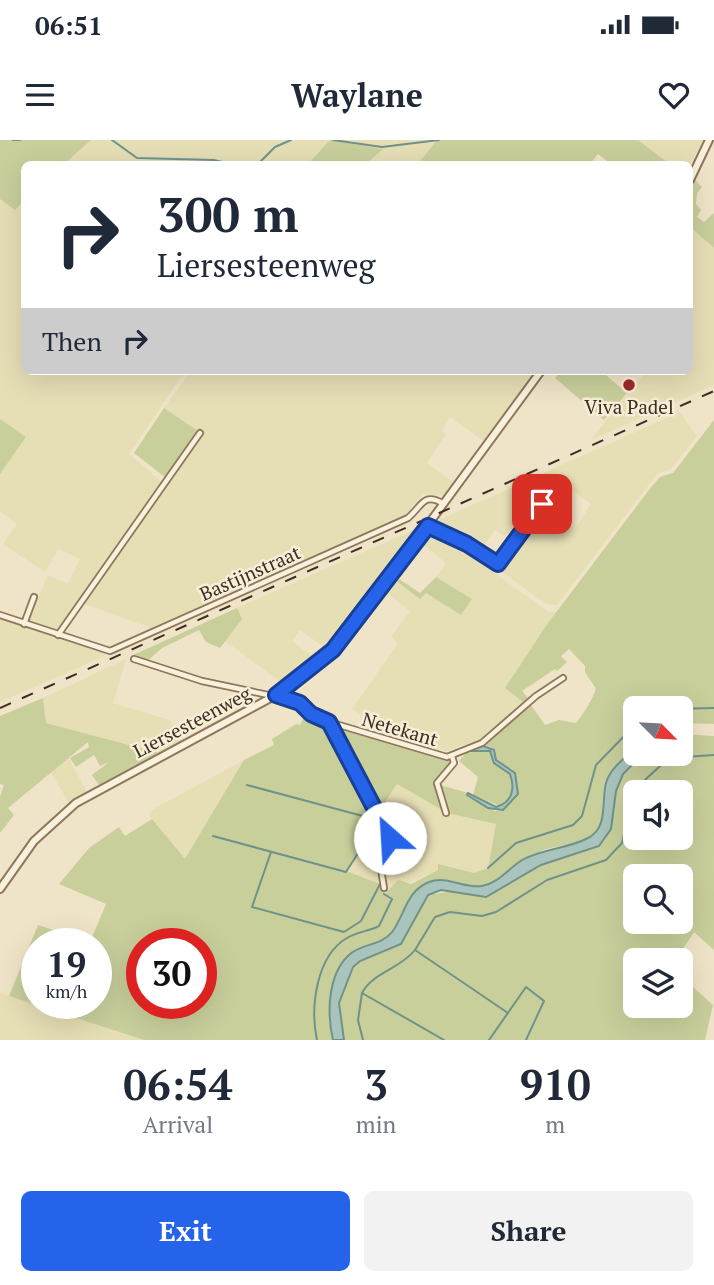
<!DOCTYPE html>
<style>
:root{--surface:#fff;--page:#f2f2f3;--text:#1f2937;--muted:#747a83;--accent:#2563eb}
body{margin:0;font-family:"PT Serif",serif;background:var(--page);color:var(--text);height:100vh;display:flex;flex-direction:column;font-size:26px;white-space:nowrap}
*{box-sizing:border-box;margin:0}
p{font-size:23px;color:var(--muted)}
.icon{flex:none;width:38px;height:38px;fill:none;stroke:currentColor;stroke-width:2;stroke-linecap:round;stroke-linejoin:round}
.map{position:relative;height:900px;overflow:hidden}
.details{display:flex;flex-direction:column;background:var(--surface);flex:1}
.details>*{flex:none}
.hud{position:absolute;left:21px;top:21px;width:672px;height:214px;border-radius:10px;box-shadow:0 7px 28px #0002;background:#fff;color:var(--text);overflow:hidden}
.needle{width:46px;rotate:114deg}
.buttons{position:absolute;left:623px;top:556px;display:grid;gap:14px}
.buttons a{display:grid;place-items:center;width:70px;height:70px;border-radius:10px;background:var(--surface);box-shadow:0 7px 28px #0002;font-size:35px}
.speed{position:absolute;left:21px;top:788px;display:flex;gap:14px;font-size:35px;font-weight:700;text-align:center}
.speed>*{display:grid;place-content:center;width:91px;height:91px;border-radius:50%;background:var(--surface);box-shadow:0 7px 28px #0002;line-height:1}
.speed small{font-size:18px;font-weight:400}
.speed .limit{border:10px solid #d22;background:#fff;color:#111}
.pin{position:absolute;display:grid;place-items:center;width:60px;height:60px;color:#fff;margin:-30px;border-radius:14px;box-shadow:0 4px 10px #0006}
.me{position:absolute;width:77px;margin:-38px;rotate:334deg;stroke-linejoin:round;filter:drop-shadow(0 0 5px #0008)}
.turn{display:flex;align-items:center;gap:24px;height:147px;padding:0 21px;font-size:32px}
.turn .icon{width:91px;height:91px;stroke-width:2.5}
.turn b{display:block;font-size:49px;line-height:60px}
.then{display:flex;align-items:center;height:66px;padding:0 21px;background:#0003;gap:14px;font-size:26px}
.eta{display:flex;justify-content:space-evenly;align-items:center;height:119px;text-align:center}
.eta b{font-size:42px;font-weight:700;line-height:49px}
.action{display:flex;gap:14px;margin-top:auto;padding:14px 21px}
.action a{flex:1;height:80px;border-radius:10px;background:var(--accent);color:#fff;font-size:28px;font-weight:700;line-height:80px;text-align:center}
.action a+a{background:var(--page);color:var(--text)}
.status{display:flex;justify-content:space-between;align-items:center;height:49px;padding:0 35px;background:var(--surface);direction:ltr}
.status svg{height:19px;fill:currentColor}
header{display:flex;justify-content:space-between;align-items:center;height:91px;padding:0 21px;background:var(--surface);font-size:32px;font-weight:700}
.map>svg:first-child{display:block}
.farmland{fill:#e6deb5}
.green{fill:#c9cf9b;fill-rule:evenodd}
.water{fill:#a9c4bc;stroke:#6f938a;stroke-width:2}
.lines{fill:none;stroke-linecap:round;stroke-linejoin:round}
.stream{stroke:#6f938a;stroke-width:2}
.minor-casing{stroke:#8d765c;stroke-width:8}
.tertiary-casing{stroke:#8d765c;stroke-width:10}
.minor{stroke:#faf1dc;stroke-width:4.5}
.tertiary{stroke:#faf1dc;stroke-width:6}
.rail{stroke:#3d2e20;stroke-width:2;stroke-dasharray:12 12;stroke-linecap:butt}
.route-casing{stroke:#184099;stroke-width:18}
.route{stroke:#2563eb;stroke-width:12}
.poi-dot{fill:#9e2a2b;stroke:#f7eed8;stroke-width:2.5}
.labels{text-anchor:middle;stroke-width:5;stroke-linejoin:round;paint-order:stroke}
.poi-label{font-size:19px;fill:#3d2e20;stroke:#f7eed8}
.street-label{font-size:19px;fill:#3d2e20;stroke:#f7eed8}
</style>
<div class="status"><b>06:51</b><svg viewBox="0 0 49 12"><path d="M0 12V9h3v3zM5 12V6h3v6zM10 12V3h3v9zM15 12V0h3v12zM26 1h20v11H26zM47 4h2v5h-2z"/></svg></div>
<header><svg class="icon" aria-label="menu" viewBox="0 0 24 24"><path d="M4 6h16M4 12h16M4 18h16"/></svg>Waylane<svg class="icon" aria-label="heart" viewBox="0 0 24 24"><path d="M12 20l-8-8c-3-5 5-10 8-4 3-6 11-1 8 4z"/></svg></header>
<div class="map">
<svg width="714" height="900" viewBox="0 0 714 900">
<rect width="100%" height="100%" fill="#f0e4c8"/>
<g class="farmland">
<polygon points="91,0 330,0 308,24 64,24"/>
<polygon points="334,0 437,0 420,21 423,24 366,24 382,9"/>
<polygon points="638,0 703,0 690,25 670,24"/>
<polygon points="0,59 15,70 24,61 24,231 185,231 129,314 162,342 59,492 27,482 48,435 68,444 80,419 58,409 45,432 3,404 17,384 0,371 0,334 26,297 0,279"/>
<polygon points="690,87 714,108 714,245 591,300 646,231 690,231"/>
<polygon points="191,231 539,231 484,301 450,277 442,291 446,294 427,323 453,342 442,356 423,354 404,376 151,488 82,463 201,293 164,268"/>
<polygon points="680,272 697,296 671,329 657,334 557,465 546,464 502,432 500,426 545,365 575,389 591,364 560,341 528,380 521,376 505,397 495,390 485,404 459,389 455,395 435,386 439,380"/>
<polygon points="420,387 327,509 300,490 292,501 317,520 285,545 225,501 241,479 237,468"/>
<polygon points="430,390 461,402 493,425 500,437 549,472 556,472 505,548 523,562 482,599 446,611 380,592 382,587 352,569 398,503 391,497 410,471 385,452 394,439 420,458 425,452 461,475 472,459 436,437 446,423 421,403"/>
<polygon points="0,478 100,512 107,515 0,562"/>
<polygon points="126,519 113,563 170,580 184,601 159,613 46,583 43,558"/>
<polygon points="68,617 87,652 69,663 50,631"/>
<polygon points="244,620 185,720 152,679 149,675 152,670"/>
<polygon points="397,644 447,673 496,684 488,728 474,733 438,725 438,730 384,754 346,732 376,685 374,679"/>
<polygon points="0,853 144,899 144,900 0,900"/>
</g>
<g class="green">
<polygon points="0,0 91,0 64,24 24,24 24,61 15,70 0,59"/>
<polygon points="330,0 331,0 383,9 366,24 308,24"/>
<polygon points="437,0 638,0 670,24 611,24 598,14 590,24 423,24 420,21"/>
<polygon points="695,40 702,47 697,53 696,64 701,70 697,77 704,82 714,73 714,108 690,87 690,49"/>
<polygon points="561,231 601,231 627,253 604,280 555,238"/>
<polygon points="164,268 198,291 166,338 134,313"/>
<polygon points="0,279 26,297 0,334"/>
<path d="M714 280V584L681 583V569H635V608C620 622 607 634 603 656 602 667 605 677 599 687 589 706 558 704 541 711 521 720 502 743 481 746 469 748 455 742 444 739L399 780 387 797 360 809 329 881 333 900H144L9 856 38 785 90 802 106 764 59 744 89 708 119 687 125 696 152 679 185 719 244 620 274 605 272 599 296 584 300 585 305 575 328 587H338L452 621 440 645 468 653 467 656 495 671 503 670 516 658 513 630 495 619 491 607 483 606 531 565 545 585 559 580 576 583C584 573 591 562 596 549L585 532V526L569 509 561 516 567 522 557 531 555 529 522 551 528 558 523 562 505 548 548 483 652 346 660 337 673 333ZM397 644 447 673 496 684 488 728 474 733 438 724V730L411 744 398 740 385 754 380 744 346 731 376 685 374 679ZM37 803H96V863H37ZM142 803H201V863H142Z"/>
<polygon points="396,437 420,453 436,437 472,459 461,475 426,453 420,459 394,439"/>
<polygon points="237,468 242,479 220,508 206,502 199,490 162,508 146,522 131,516"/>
<polygon points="43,558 46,583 159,613 99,645 92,635 109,622 100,626 94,615 76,627 70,618 89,607 88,602 8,668 14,675 0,693 0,657 4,645 0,644 0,576"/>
<path d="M681 594 714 596V810L694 792 675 821H635V866H681V836L713 865 705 900H344L339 863 353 827 360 821 401 804 428 755 517 740 541 725 599 706 611 689 616 651 623 634 643 614H681ZM635 653H681V698H635ZM635 737H681V782H635Z"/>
<path d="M486 610 491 613 494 623C509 630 516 639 511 656L500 666 473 655 478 637 459 621 466 613Z"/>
</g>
<g class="water">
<path d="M483 606 494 610 496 620 515 633 518 654 503 670 488 668 467 655 468 653 496 667C513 662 515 648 510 634L494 623 490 611H465Z"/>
<path d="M635 608V614H643L623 634 616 651 611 689 599 706 541 725 486 757 441 750 428 755 401 804 360 821 353 827 339 863 344 900H333C327 874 327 834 350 814 363 803 381 806 392 792 405 775 406 751 429 742 447 735 464 749 482 746 499 743 509 728 522 720 543 708 568 709 588 698 610 687 600 658 607 640 612 627 626 617 635 608Z"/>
</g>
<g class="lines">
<g class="stream">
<polyline points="13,0 20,0"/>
<polyline points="112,0 137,18 214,20 231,24"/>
<polyline points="333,0 382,7 439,0"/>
<polyline points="258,24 275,7 291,0"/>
<polyline points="670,569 714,568"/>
<polyline points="213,696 346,732 376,685 374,679 247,645"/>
<polyline points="271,712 252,767 344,792 361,781 380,744"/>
<polyline points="488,728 516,703 573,685 582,676 596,625 635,585"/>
<polyline points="415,810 435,777 450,772 482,776 496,772 547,740 606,720 622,703 632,656 647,638 669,618 714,615"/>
<path d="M362 853C372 833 400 829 415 810L508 873"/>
<path d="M317 900C310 868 316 816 347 798 357 792 369 791 379 786L392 759 384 754"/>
<polyline points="363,900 358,880 362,853 444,900"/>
<polyline points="489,900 526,847 544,861 526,900"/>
</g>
<defs>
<g id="minor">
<polyline points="428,386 467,403 498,424 543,364"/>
<path d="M0 475 110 511 408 378C423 365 423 352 444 364"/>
<polyline points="24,484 34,457"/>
<polyline points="58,495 200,293"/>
<polyline points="134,519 202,541 273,556"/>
<polyline points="276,555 300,563 311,574 329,582 447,617 482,603 536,556 563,538"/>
<polyline points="330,583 389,694 381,729 384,748"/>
<polyline points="446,673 437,643 454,623 452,616"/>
</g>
<g id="tertiary">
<polyline points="690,40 709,0"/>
<polyline points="0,749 34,701 76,663 276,555 324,519 358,480 541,231"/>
</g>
</defs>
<use href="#minor" class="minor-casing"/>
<use href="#tertiary" class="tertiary-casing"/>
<use href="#minor" class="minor"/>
<use href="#tertiary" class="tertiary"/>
<polyline class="rail" points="0,568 714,251"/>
</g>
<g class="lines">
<defs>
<polyline id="route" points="390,698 329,582 311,574 300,563 276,555 333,510 428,386 467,404 498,424 542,364"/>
</defs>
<use href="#route" class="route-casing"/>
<use href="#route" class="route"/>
</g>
<circle class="poi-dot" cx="629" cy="245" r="7"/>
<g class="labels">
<g class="poi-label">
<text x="629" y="274">Viva Padel</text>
</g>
<g class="street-label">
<text transform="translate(250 433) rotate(-24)" y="7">Bastijnstraat</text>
<text transform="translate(192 582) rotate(-28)" y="7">Liersesteenweg</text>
<text transform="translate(400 589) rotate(16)" y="7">Netekant</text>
</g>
</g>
</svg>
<div class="buttons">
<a><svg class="needle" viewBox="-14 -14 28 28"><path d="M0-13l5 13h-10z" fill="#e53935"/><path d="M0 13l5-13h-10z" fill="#747a83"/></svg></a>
<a><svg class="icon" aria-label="sound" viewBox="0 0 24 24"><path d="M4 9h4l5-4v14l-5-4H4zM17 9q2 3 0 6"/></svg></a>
<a><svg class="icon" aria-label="search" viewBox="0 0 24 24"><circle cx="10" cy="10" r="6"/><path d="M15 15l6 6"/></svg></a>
<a><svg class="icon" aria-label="layers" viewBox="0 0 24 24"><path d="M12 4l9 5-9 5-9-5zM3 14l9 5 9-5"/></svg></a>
</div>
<div class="speed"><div>19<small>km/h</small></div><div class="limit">30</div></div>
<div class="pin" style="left:542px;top:364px;background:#d93025"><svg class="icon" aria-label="arrive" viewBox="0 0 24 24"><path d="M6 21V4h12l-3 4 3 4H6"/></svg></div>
<svg class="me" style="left:390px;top:698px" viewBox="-20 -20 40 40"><circle r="19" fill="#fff"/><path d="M0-13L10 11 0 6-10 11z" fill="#2563eb"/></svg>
<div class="hud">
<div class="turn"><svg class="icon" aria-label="right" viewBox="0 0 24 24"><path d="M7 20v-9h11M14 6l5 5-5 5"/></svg><div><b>300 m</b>Liersesteenweg</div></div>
<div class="then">Then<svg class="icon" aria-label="right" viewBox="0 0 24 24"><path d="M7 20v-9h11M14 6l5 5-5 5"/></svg></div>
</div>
</div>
<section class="details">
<div class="eta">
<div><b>06:54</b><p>Arrival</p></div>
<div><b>3</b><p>min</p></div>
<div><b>910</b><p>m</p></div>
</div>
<div class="action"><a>Exit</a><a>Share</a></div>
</section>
